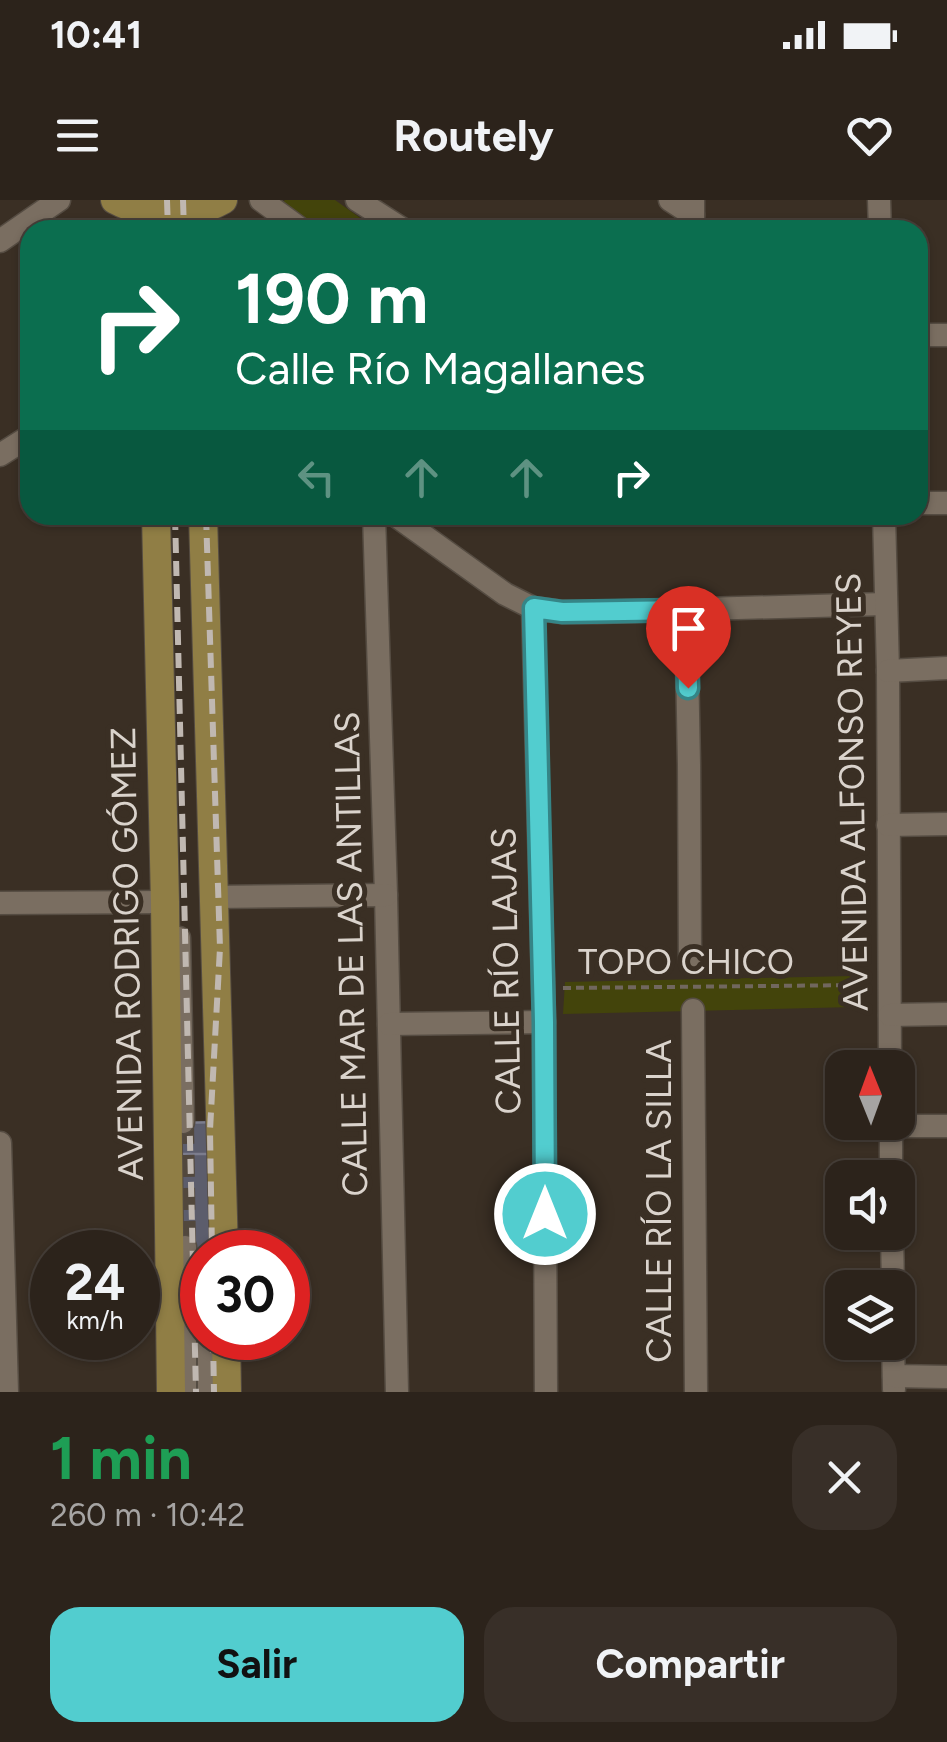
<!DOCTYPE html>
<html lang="es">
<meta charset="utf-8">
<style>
:root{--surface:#2c231b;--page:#382f28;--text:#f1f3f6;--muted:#a6a4a3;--line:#48403a;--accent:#52cdcf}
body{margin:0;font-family:Figtree,sans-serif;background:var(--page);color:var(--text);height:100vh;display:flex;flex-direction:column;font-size:38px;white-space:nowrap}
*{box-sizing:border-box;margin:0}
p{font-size:32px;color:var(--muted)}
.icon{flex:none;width:55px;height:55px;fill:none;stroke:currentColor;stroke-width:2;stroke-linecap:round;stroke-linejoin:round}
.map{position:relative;height:1192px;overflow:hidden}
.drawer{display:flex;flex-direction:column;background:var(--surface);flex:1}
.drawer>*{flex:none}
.guide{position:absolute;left:20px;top:20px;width:908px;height:305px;border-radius:30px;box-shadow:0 2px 8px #0004,0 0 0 2px var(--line);background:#0b6e4f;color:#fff;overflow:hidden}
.needle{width:65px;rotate:359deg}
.tools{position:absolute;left:825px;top:850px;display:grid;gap:20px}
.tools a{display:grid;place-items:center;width:90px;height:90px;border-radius:20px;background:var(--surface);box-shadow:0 2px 8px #0004,0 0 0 2px var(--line);font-size:50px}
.speed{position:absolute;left:30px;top:1030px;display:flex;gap:20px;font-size:50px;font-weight:700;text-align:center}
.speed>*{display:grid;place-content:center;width:130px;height:130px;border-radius:50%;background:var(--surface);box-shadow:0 2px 8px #0004,0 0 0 2px var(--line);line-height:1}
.speed small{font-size:25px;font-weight:400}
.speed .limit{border:15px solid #d22;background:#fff;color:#111}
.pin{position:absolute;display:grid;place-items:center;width:85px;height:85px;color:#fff;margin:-102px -42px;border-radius:50% 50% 50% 0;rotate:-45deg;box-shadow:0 0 10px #0007}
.pin .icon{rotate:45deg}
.me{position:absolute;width:110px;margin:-55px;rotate:0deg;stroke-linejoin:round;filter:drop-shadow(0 0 8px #0008)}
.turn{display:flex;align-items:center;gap:35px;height:210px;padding:0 50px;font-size:45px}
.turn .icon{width:130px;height:130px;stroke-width:2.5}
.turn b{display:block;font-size:70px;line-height:85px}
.lanes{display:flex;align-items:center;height:95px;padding:0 50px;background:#0003;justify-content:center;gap:50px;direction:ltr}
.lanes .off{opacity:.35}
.round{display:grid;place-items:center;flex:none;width:105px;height:105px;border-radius:30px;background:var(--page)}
.overview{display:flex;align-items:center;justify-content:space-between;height:170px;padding:0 50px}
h1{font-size:60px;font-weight:700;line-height:75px;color:#1e9e55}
.button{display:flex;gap:20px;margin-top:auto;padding:20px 50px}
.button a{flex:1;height:115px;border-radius:30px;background:var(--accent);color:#111;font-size:40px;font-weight:700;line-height:115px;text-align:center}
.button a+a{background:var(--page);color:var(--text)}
.status{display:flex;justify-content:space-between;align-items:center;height:70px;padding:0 50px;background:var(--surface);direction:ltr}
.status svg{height:28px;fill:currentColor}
header{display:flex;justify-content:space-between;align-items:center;height:130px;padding:0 50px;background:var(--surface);font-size:45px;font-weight:700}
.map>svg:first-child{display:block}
.green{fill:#43440b}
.building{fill:#5c5d6c;stroke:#7c7d8d;stroke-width:2.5}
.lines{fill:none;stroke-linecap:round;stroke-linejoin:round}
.minor-tunnel{stroke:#52483d;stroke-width:22;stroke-dasharray:22 11;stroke-linecap:butt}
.minor-casing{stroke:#554c42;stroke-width:25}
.major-casing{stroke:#554c42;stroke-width:30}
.path{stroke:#71675e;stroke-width:4;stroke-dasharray:8 5;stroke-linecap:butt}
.minor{stroke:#7a6e61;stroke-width:22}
.major{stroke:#907e45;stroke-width:28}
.rail{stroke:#c0b8b1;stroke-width:6;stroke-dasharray:15 8;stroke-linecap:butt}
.route-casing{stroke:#358587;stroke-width:25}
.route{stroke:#52cdcf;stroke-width:18}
.labels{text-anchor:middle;stroke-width:10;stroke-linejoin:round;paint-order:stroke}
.street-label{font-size:35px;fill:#dad3cc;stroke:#3a2f24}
</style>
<div class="status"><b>10:41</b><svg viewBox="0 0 49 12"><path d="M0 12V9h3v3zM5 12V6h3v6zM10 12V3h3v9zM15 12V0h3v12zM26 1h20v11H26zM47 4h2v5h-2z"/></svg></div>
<header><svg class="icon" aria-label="menu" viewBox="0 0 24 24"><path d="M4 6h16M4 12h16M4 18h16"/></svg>Routely<svg class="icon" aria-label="heart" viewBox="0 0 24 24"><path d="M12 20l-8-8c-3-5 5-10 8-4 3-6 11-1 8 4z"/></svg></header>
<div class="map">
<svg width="947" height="1192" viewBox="0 0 947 1192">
<rect width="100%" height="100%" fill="#3a2f24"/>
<g class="green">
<polygon points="285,0 335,0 377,30 310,30 278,7"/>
<polygon points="852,776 854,807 563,814 565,782"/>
</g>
<g class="building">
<polygon points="220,922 223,1046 178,1047 176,923"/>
<polygon points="174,954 228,954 230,1052 202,1052 202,1138 233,1192 179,1192"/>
</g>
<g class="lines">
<polyline class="minor-tunnel" points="183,922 185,1047"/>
<defs>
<g id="minor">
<polyline points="261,0 302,30"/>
<polyline points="357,0 404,30"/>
<polyline points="670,0 693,15"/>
<polyline points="693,0 693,30"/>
<polyline points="879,0 880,30"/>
<polyline points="0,41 59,0"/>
<polyline points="918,135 947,135"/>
<polyline points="0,255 30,236"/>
<polyline points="918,303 947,303"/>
<polyline points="374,315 386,695 397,1192"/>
<polyline points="395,315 505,394 533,408 562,412 597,412 885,404"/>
<polyline points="884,315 888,471 890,868"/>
<polyline points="533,408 544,822 546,1192"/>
<polyline points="686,410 689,565 690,761"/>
<polyline points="888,471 947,468"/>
<polyline points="888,625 947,624"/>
<polyline points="214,697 386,695"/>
<polyline points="0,703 165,702"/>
<polyline points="179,738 183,922"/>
<polyline points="693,810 696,1192"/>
<polyline points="890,815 947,814"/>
<polyline points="389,824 544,822"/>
<polyline points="891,922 891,978"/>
<polyline points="891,926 947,926"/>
<polyline points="0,943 7,1192"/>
<polyline points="892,1032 893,1088"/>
<polyline points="185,1047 185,1192"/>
<polyline points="893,1142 894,1189"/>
<polyline points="894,1176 947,1177"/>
<polyline points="209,1192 209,1138"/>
</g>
<g id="major">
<path d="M115 0C149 18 189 19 223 0"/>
<polyline points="156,315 165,702 171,1192"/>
<polyline points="203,315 224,1052"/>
<polyline points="226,1138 227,1192"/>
</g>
</defs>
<use href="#minor" class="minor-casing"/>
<use href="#major" class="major-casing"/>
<polyline class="path" points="563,788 868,785"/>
<use href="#minor" class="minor"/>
<use href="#major" class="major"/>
<g class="rail">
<polyline points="167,0 168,30"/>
<polyline points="183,0 184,30"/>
<polyline points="175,315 196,1192"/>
<polyline points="206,315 220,748 210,930 212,1052"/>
<polyline points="213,1138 214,1192"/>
</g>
</g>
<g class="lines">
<defs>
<polyline id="route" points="545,1014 544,822 534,408 562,412 686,410 688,488"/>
</defs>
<use href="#route" class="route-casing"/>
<use href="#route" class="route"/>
</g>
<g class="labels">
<g class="street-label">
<text transform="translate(852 592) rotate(-91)" y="12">AVENIDA ALFONSO REYES</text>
<text transform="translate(127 754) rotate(-91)" y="12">AVENIDA RODRIGO GÓMEZ</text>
<text transform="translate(351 754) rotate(-91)" y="12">CALLE MAR DE LAS ANTILLAS</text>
<text x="686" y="774">TOPO CHICO</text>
<text transform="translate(506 771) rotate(-91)" y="12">CALLE RÍO LAJAS</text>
<text transform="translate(659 1001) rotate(-90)" y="12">CALLE RÍO LA SILLA</text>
</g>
</g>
</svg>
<div class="tools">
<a><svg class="needle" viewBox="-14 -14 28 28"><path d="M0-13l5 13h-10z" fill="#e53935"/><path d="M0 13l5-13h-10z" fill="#a6a4a3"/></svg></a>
<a><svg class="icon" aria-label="sound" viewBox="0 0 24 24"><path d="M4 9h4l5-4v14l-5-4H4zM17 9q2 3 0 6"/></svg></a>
<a><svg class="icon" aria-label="layers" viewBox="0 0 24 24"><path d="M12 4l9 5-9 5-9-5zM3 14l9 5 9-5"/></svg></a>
</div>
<div class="speed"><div>24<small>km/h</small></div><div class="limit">30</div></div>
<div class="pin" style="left:688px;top:488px;background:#d93025"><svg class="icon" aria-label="arrive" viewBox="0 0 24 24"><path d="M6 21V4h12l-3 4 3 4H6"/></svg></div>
<svg class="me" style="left:545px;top:1014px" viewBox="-20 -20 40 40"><circle r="17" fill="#52cdcf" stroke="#fff" stroke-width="3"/><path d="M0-11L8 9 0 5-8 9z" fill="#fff"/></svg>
<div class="guide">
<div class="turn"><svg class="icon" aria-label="right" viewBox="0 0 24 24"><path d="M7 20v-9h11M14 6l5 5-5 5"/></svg><div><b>190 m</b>Calle Río Magallanes</div></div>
<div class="lanes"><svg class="icon off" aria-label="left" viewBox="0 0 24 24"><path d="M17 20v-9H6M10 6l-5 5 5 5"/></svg><svg class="icon off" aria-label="ahead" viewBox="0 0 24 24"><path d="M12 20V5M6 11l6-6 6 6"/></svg><svg class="icon off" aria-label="ahead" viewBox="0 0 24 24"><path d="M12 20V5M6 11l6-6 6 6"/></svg><svg class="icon" aria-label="right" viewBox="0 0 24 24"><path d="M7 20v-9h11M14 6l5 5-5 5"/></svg></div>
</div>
</div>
<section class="drawer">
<div class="overview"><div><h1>1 min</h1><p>260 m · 10:42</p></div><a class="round"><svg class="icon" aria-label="close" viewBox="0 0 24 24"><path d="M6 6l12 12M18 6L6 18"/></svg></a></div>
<div class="button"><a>Salir</a><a>Compartir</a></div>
</section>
